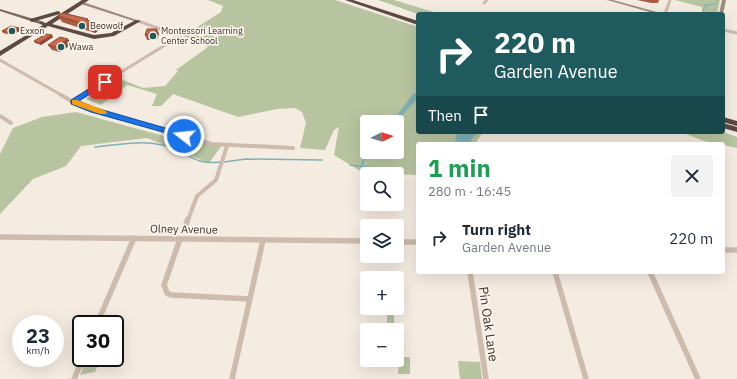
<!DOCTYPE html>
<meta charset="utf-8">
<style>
:root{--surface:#fff;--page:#f2f2f3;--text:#1f2937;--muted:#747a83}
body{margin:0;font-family:"IBM Plex Sans",sans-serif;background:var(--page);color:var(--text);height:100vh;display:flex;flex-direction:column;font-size:15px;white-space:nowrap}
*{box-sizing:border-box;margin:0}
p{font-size:13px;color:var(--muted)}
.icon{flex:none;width:22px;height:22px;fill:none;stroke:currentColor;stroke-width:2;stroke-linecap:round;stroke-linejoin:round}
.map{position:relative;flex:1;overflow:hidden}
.drawer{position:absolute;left:416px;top:142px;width:309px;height:132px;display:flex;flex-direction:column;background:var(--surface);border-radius:4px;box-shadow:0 4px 16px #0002}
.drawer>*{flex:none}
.hud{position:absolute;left:416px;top:12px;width:309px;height:122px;border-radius:4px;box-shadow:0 4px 16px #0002;background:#1f5a5e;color:#fff;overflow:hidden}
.needle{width:26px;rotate:85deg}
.controls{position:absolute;left:360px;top:115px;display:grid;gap:8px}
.controls a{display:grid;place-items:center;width:44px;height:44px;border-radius:4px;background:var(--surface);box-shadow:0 4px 16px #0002;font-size:20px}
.speed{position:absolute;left:12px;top:315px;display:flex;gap:8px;font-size:20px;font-weight:700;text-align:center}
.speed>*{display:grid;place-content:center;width:52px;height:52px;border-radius:50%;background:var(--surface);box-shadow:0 4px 16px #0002;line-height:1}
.speed small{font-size:10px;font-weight:400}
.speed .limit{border:2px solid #111;border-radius:6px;background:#fff;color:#111}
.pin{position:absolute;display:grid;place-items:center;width:34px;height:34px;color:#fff;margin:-17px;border-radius:8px;box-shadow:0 2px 6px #0006}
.me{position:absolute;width:44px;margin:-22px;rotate:286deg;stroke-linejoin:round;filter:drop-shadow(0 0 3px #0008)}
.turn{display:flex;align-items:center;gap:14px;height:84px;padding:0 12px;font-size:18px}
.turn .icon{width:52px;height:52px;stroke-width:2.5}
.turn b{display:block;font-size:28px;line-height:34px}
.then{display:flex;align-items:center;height:38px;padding:0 12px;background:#0003;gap:8px;font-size:15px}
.round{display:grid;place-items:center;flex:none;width:42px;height:42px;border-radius:4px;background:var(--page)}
.headline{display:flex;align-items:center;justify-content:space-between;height:68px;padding:0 12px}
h1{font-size:24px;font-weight:800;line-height:30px;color:#1e9e55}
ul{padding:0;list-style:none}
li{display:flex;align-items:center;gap:12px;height:56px;padding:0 12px}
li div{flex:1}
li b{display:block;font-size:15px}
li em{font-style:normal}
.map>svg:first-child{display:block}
.green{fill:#b8c4a0;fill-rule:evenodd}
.water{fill:#7fb0b2}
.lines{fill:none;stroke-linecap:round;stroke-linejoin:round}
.stream-far1{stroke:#7fb0b2;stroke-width:1}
.stream{stroke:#7fb0b2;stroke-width:1.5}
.street-far2{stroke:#cdbbac;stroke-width:3}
.street-far1{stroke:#cdbbac;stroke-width:4}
.street{stroke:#cdbbac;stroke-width:5.5}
.secondary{fill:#a18a7d;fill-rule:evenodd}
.primary{fill:#7d675c;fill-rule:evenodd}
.highway{fill:#5c4a42;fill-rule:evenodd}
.wall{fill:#ac5a40}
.shaded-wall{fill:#8c4a34}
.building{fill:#c8694b;stroke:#8c4a34}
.route{fill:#1a73e8;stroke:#114b97}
.slow{fill:#f59e0b}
.poi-dot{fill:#1f5a5e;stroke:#fbf5ee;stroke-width:1.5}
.labels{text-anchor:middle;stroke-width:3.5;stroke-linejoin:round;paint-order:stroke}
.far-poi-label{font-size:9px;fill:#3b302b;stroke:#fbf5ee;text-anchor:start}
.street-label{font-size:11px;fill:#3b302b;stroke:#fbf5ee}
.near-street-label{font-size:13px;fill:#3b302b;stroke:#fbf5ee}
</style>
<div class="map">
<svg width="737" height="379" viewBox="0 0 737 379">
<rect width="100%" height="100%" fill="#f4ebe1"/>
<g class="green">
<path d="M208 0H335L418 27V132H483L475 144H418V175L382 174 360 171 334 155 339 127 334 130 325 150 300 148 306 123 302 112 295 108 277 109 238 117 173 94 161 106H152L157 94 127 85 101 105 86 99 118 78 143 88 165 86 178 71 176 70 208 47 183 36 221 12 223 6ZM367 122H397V152H367Z"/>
<polygon points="378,0 394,0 440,14 418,14"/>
<polygon points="675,0 720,0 717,14 702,14 702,7"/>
<polygon points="76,112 171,138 222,145 209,163 147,138 81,146 66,166 33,179 0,214 0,154 13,128 42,117"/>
<polygon points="681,132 723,132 737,137 737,148 704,141"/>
<rect x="387" y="308" width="7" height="22"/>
<polygon points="399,357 410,357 410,374 398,374"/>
<polygon points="101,359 95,372 80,375 86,360"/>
<polygon points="458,361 480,362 482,379 460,379"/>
</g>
<g class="water">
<polygon points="414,93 418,94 418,98 399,119 397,119 396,116"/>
<polygon points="458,132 477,132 470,142 471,144 460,144 455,139"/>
</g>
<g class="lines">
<polyline class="stream-far1" points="703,14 705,5 715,4 718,0"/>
<g class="stream">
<polyline points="394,122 398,118"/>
<path d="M95 147C117 145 140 140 162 145 186 150 193 166 220 162"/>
<polyline points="224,162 246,159 322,160"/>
<polyline points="350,165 375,168 385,172"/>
<polyline points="362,166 363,161 369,152"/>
</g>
<g class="street-far2">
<polyline points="484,3 487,0"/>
<polyline points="665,14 670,0"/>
<polyline points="138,21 180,36"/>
<polyline points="723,30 737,33"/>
<polyline points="0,60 63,96"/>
<polyline points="82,96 180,36"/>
</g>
<g class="street-far1">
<polyline points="61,95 73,102 94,110 212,144 293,148"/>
<polyline points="73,102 84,95"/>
<polyline points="0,116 11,123"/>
<polyline points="188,220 197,196 216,180 227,146"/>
</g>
<g class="street">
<polyline points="185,227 188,219"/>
<polyline points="0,237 367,241"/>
<polyline points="180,239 164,285 167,293 171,295 250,299"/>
<polyline points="397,242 418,242"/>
<polyline points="723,250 737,250"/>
<polyline points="470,272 486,379"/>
<polyline points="555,272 586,379"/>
<polyline points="650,272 698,379"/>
<polyline points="97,324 134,238"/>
<polyline points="74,379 83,358"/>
<polyline points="232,379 263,240"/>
</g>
<g class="secondary">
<polygon points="607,0 613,0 664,14 657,14"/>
<polygon points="722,0 726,0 723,14 719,14"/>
<polygon points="81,2 83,2 140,21 137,22 81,4"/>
</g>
<polygon class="primary" points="0,9 44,22 44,23 40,24 0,11"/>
<g class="highway">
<polygon points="82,0 89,0 52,24 94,35 111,33 136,20 141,21 114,36 94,39 48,26 0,56 0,51 43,25 40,24 40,22 46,23 60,14 32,22 30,21 30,19 58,11 60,12 60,14"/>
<polygon points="345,0 353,0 418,21 418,25"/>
<polygon points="723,117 737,121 737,126 723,122"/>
<polygon points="723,123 737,127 737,132 723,128"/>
</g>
</g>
<g class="wall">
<polygon points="637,0 659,0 658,3 651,3"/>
<polygon points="58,16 89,21 100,29 95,33 62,22"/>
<polygon points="19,28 21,30 12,35 3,33 2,31"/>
<polygon points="159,34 157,39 147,40 145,35"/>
<polygon points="52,35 53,37 41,45 35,43 34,41"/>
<polygon points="72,44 60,52 52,50 48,45"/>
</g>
<g class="shaded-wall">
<polygon points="96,23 100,29 95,33 91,26"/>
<polygon points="19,28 21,30 12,35 10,33"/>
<polygon points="157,29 159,34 157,39 155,34"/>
<polygon points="52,35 53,37 41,45 39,43"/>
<polygon points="68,39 72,44 60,52 56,47"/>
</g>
<g class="building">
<polygon points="63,13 88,19 86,20 96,23 91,26 58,16"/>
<polygon points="11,26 19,28 10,33 2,31"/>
<polygon points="147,29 157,29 155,34 145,35"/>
<polygon points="46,34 52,35 39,43 34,41"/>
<polygon points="60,37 68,39 56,47 48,45"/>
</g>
<polygon class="route" points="103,80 108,80 109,82 79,101 96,108 186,134 186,138 184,138 91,112 71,104 71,100"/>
<polygon class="slow" points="72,100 77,100 106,111 107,113 106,114 100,114 72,104"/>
<g class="poi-dot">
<circle cx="82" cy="26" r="4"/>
<circle cx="12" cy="31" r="4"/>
<circle cx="153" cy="36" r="4"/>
<circle cx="61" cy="47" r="4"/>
</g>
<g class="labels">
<g class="far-poi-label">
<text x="90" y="29">Beowolf</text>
<text x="20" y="34">Exxon</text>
<text x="161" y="34">Montessori Learning<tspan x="161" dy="10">Center School</tspan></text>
<text x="69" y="50">Wawa</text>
</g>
<g class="street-label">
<text transform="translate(184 229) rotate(1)" y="4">Olney Avenue</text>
</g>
<g class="near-street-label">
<text transform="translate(489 324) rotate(82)" y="5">Pin Oak Lane</text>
</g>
</g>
</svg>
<div class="controls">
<a><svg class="needle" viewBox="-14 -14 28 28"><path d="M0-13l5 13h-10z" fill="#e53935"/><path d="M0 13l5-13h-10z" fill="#747a83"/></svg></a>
<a><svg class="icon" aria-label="search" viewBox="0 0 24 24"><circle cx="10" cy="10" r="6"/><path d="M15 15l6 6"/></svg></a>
<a><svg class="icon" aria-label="layers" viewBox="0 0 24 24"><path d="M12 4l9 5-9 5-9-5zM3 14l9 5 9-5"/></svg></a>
<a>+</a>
<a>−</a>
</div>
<div class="speed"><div>23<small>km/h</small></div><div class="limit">30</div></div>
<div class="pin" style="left:105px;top:82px;background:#d93025"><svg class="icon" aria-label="arrive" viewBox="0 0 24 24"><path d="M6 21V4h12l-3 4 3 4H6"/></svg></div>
<svg class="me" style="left:184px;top:136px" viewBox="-20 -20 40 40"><circle r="17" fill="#1a73e8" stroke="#fff" stroke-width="3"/><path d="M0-11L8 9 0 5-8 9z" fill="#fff"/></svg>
<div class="hud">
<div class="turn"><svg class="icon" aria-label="right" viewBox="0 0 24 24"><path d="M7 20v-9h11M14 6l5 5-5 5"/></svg><div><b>220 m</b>Garden Avenue</div></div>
<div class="then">Then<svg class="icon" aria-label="arrive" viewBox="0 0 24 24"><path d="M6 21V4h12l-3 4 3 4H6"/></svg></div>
</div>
<section class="drawer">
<div class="headline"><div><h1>1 min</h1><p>280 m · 16:45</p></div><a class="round"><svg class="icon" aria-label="close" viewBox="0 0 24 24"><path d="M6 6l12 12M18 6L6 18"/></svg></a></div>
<ul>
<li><svg class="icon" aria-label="right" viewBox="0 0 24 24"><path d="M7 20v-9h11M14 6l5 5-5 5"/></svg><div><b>Turn right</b><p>Garden Avenue</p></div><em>220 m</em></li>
</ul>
</section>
</div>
